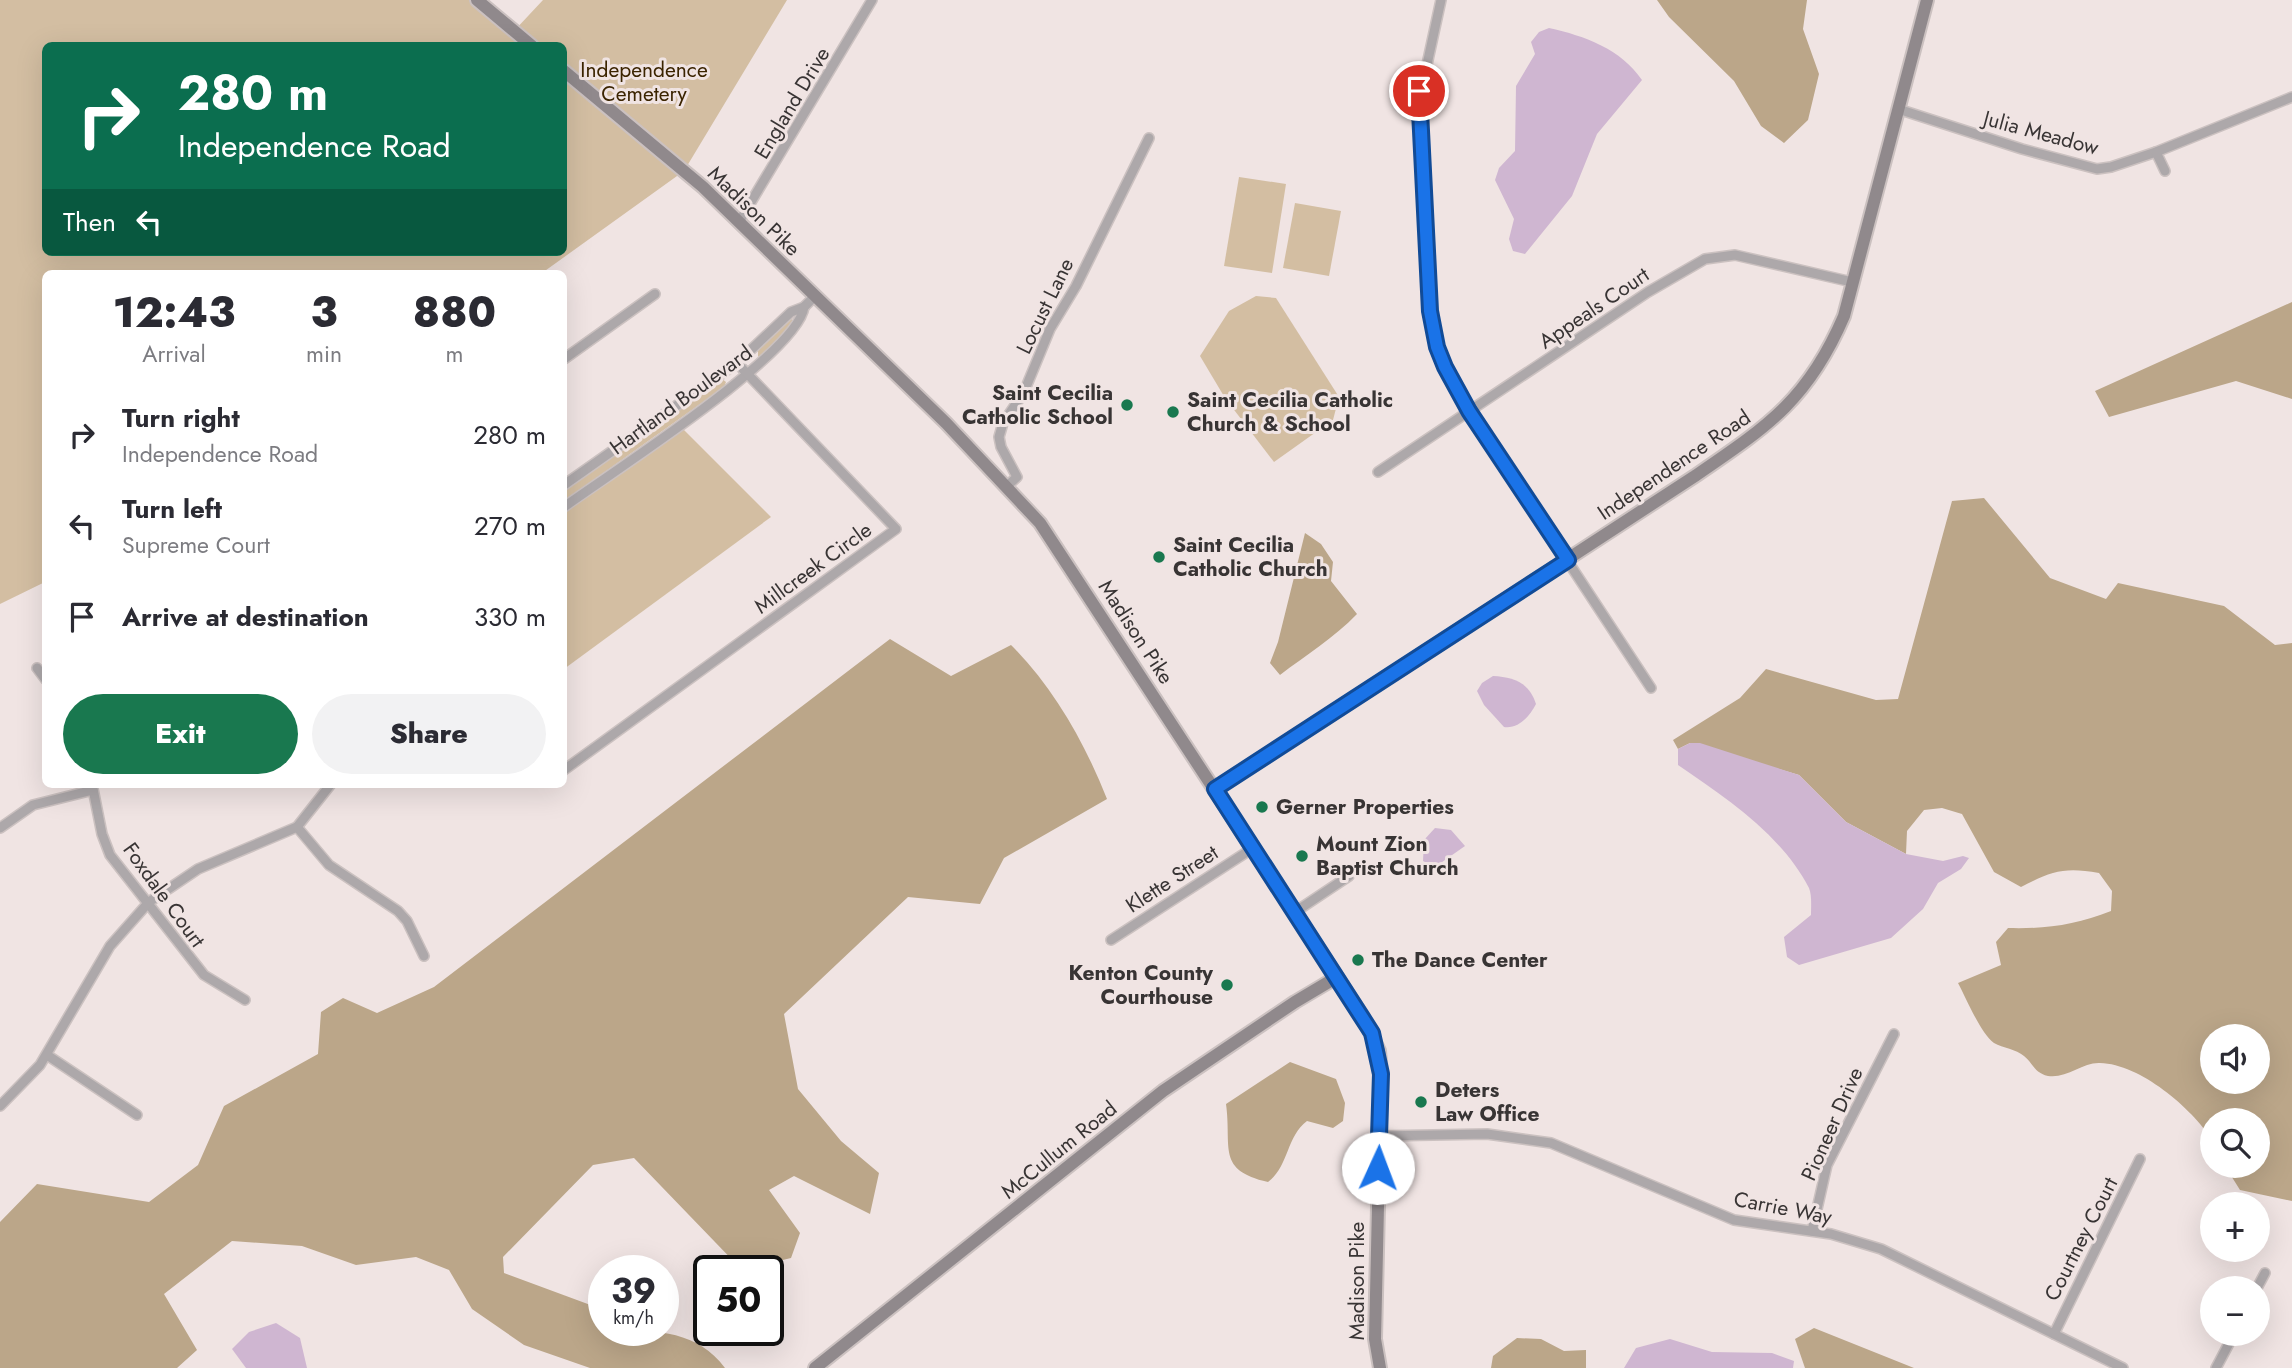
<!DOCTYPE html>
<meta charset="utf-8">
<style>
:root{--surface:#fff;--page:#f2f2f3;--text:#2b2b33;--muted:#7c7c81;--accent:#19784f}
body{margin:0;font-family:Jost,sans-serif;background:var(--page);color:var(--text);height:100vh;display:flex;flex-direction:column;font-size:26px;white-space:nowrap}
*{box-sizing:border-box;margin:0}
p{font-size:23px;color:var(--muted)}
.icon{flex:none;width:38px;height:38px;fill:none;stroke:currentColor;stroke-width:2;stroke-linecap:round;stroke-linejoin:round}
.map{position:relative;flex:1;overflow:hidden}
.sheet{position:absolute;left:42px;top:270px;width:525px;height:518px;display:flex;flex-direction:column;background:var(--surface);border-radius:10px;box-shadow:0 7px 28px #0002}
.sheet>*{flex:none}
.top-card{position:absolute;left:42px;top:42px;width:525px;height:214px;border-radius:10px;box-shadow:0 7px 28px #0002;background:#0b6e4f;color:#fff;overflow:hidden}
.controls{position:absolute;left:2200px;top:1024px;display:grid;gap:14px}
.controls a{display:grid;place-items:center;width:70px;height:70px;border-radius:50%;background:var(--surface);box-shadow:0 7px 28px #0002;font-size:35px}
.speed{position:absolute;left:588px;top:1255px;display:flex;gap:14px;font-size:35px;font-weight:700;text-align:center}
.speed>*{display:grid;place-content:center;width:91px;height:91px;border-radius:50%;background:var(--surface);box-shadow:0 7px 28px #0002;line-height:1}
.speed small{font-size:18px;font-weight:400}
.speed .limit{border:4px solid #111;border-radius:10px;background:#fff;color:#111}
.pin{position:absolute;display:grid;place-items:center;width:60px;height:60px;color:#fff;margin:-30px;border:4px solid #fff;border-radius:50%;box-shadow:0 2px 7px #0007}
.me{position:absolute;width:77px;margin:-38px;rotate:2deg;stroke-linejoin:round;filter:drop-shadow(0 0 5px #0008)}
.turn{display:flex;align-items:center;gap:24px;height:147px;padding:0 21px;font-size:32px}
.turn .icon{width:91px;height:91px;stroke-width:2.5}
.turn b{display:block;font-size:49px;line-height:60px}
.then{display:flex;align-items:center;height:66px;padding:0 21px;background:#0003;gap:14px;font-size:26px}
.eta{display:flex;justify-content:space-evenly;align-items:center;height:119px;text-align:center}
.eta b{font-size:42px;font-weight:800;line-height:49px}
.primary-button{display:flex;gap:14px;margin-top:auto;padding:14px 21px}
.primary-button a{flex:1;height:80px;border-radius:42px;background:var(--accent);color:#fff;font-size:28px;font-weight:800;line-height:80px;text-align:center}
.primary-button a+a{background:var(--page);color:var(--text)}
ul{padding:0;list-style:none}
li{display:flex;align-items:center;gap:21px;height:91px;padding:0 21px}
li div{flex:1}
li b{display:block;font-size:26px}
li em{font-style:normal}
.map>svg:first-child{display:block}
.green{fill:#d3bea2;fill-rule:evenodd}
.forest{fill:#bba689;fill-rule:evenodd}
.water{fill:#cfb6d1}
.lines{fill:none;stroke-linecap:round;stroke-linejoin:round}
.street-casing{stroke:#cbc1c0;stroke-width:12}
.secondary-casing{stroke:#cbc1c0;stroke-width:16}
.street{stroke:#ada8aa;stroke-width:9}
.secondary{stroke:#90898c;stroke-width:12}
.route-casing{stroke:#114b97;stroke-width:18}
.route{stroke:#1a73e8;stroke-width:12}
.poi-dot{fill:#19784f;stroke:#f0e4e3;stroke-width:2.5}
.labels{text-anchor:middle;stroke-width:6;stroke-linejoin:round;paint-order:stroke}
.park-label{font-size:21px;fill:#3b2400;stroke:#f0e4e3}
.street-label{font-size:21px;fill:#383434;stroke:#f0e4e3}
.poi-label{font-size:21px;font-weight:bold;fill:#383434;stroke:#f0e4e3;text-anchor:start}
</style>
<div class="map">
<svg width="2292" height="1368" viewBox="0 0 2292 1368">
<rect width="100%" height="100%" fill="#f0e4e3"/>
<g class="green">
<path d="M0 0H477L514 31 543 0H787L684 171 542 273H46L45 582 0 604ZM46 46H564V252H46Z"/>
<polygon points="1239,177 1286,184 1272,273 1224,266"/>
<polygon points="1295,203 1341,211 1329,276 1283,268"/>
<polygon points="1256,296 1276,298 1339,397 1333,420 1274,462 1225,398 1200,356 1229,311"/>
<polygon points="789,318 795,321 761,358 758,356 758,351"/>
<polygon points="722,379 726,382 724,387 564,501 564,491"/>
<polygon points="678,424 771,517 564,669 564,507"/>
</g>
<g class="forest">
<polygon points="1657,0 1807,0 1803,29 1819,74 1808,120 1784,143 1761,126 1734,81 1669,17"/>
<polygon points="2292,302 2292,399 2236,381 2109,417 2095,391"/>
<path d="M1984 498 2050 578 2106 599 2118 583 2224 606 2275 645 2292 643V1201L2240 1190 2225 1166H2258V1120H2212V1140C2192 1108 2140 1064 2100 1063 2083 1062 2066 1079 2048 1076 2034 1073 2033 1063 2024 1056 2016 1049 2003 1048 1994 1043 1981 1034 1966 998 1958 983L2001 965 1996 942 2008 928C2046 929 2076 925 2111 911L2112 891 2099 873C2064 867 2052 871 2021 887L1994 872 1962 814 1942 808 1924 810 1907 831 1906 854 1846 822 1799 775 1690 743 1678 749 1673 740 1740 698 1766 669 1876 700 1898 699 1952 501ZM2212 1036H2258V1082H2212Z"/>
<path d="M1305 533 1321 544 1333 562 1331 581 1357 614C1334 638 1306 655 1280 675L1270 663 1278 642Z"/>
<path d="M890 639 951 676 1011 645C1053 687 1085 743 1107 799L1004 858 980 904 908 897 784 1014 798 1089 841 1141 879 1173 870 1214 794 1176 769 1190 800 1233 791 1258 742 1270 634 1158 593 1165 503 1257 504 1273 604 1310V1330C648 1330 696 1328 725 1368H590L524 1345 472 1309 449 1270 416 1257 356 1265 302 1246 232 1241 164 1294 197 1350 177 1368H0V1222L37 1184 149 1202 198 1165 224 1106 318 1054 321 1012 343 998 377 1013 434 987Z"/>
<path d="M1290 1062 1336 1079 1345 1103 1343 1121 1333 1128 1307 1121C1286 1137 1289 1166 1268 1182 1216 1170 1232 1148 1226 1104Z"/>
<polygon points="1814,1328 1914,1368 1805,1368 1795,1339"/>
<polygon points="1517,1338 1541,1339 1564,1351 1586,1350 1586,1368 1491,1368 1493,1356"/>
</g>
<g class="water">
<path d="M1549 28C1585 36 1621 49 1642 80L1597 134 1572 196 1525 254 1513 251 1509 239 1514 219 1495 180 1499 168 1515 151 1516 86 1535 54 1531 42 1539 32Z"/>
<path d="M1493 676C1513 677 1529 682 1536 704 1530 716 1519 729 1504 727L1484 705 1477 691 1482 683Z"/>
<path d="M1690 743H1700L1799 775 1846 822 1906 854 1943 861 1963 856 1969 858 1961 869 1938 883 1923 909 1891 938 1799 965 1787 957 1784 937 1811 915C1811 907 1812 895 1809 888 1781 834 1726 798 1678 765V749Z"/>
<polygon points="1435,828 1451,830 1465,846 1435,867 1423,861 1424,840"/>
<polygon points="276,1323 300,1338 307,1368 246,1368 232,1349 249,1332"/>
<polygon points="1670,1339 1712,1352 1772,1353 1794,1361 1793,1368 1624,1368 1636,1348"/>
</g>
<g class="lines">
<defs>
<g id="street">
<polyline points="1441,0 1418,106 1430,311 1437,347 1469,411 1651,688"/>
<polyline points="1898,109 2022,149 2097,169 2111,167 2156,152 2292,97"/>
<polyline points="2156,152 2165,171"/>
<polyline points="739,222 872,0"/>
<polyline points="564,359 655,294"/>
<polyline points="1378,472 1648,292 1705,259 1735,255 1852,282"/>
<polyline points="564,485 737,363 791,312 804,307 815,296"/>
<polyline points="1007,486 1017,477 1001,447 999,437 1003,423 1024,392 1050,329 1076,286 1149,138"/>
<path d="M564 507C609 474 798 354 804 307"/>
<polyline points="37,668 46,680"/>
<polyline points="564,770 896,529 737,363"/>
<polyline points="92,784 102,834 110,855 204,975 245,1000"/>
<polyline points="297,827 329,865 398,911 407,921 424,956"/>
<polyline points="0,828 33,805 93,790"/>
<polyline points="1295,912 1349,876"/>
<polyline points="1111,940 1253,848"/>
<polyline points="47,1055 137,1115"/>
<polyline points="0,1106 40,1065 110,946 149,902 198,869 297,827 331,784"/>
<polyline points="1379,1136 1487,1134 1551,1143 1734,1220 1831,1234 1881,1249 2123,1368"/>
<polyline points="1812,1231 1827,1165 1894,1034"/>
<polyline points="2257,1288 2265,1273"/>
<polyline points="2054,1334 2140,1159"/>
<polyline points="2216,1368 2234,1334"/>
</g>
<g id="secondary">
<polyline points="477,0 532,46"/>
<polyline points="564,71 703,187 946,423 1040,523 1363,1017 1379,1051 1381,1074 1375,1339 1380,1368"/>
<path d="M1215 789 1695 476C1768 426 1808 400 1844 316L1927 0"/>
<polyline points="815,1368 1163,1091 1295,1002 1337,977"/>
</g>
</defs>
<use href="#street" class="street-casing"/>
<use href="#secondary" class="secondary-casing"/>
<use href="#street" class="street"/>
<use href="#secondary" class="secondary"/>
</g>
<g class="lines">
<defs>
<polyline id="route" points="1378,1168 1381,1074 1372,1033 1215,789 1568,560 1469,411 1445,367 1437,347 1430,311 1419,91"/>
</defs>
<use href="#route" class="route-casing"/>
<use href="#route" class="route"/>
</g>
<g class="poi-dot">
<circle cx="1127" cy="405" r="7"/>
<circle cx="1173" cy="412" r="7"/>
<circle cx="1159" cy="557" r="7"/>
<circle cx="1262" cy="807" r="7"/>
<circle cx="1302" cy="856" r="7"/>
<circle cx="1358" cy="960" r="7"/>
<circle cx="1227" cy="985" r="7"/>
<circle cx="1421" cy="1102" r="7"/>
</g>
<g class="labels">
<g class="park-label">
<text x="644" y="77">Independence<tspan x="644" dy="24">Cemetery</tspan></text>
</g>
<g class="street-label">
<text transform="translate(792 103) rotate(-59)" y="7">England Drive</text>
<text transform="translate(2041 133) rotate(15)" y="7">Julia Meadow</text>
<text transform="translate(754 211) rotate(44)" y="7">Madison Pike</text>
<text transform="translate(1045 306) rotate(-64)" y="7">Locust Lane</text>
<text transform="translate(1594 308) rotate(-34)" y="7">Appeals Court</text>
<text transform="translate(681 400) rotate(-36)" y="7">Hartland Boulevard</text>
<text transform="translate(1674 465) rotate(-34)" y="7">Independence Road</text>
<text transform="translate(813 568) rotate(-36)" y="7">Millcreek Circle</text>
<text transform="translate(1136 632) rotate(57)" y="7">Madison Pike</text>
<text transform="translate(1172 879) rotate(-33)" y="7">Klette Street</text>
<text transform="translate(164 895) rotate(54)" y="7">Foxdale Court</text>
<text transform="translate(1832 1124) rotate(-66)" y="7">Pioneer Drive</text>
<text transform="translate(1059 1150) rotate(-39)" y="7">McCullum Road</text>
<text transform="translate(1783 1208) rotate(11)" y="7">Carrie Way</text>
<text transform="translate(2081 1239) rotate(-63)" y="7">Courtney Court</text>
<text transform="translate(1357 1281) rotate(-90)" y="7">Madison Pike</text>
</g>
<g class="poi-label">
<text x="1113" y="400" text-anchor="end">Saint Cecilia<tspan x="1113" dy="24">Catholic School</tspan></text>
<text x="1187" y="407">Saint Cecilia Catholic<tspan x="1187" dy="24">Church &amp; School</tspan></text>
<text x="1173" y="552">Saint Cecilia<tspan x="1173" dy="24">Catholic Church</tspan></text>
<text x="1276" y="814">Gerner Properties</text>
<text x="1316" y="851">Mount Zion<tspan x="1316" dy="24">Baptist Church</tspan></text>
<text x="1372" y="967">The Dance Center</text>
<text x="1213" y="980" text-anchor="end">Kenton County<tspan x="1213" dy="24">Courthouse</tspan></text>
<text x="1435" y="1097">Deters<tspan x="1435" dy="24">Law Office</tspan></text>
</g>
</g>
</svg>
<div class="controls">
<a><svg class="icon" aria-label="sound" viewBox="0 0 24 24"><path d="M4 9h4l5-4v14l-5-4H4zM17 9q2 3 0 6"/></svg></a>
<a><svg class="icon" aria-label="search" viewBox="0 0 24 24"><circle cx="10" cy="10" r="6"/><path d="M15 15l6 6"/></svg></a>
<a>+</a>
<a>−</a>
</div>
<div class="speed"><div>39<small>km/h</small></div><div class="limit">50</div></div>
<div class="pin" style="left:1419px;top:91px;background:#d93025"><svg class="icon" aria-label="arrive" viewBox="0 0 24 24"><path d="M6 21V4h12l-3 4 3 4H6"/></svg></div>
<svg class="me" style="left:1378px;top:1168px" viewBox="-20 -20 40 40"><circle r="19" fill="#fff"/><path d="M0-13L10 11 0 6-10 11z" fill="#1a73e8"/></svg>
<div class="top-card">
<div class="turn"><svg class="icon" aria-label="right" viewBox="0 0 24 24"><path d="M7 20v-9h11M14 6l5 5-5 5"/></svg><div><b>280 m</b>Independence Road</div></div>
<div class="then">Then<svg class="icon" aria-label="left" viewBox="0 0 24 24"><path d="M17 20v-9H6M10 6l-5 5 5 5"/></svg></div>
</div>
<section class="sheet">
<div class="eta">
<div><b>12:43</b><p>Arrival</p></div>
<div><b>3</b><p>min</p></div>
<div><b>880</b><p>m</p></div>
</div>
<ul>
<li><svg class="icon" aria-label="right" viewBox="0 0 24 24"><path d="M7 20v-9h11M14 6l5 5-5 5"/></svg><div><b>Turn right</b><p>Independence Road</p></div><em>280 m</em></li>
<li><svg class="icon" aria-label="left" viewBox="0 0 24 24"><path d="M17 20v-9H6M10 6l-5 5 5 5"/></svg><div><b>Turn left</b><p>Supreme Court</p></div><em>270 m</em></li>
<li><svg class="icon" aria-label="arrive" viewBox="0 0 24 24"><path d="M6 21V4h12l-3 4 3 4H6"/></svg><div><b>Arrive at destination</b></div><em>330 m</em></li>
</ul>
<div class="primary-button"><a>Exit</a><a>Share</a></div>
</section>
</div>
